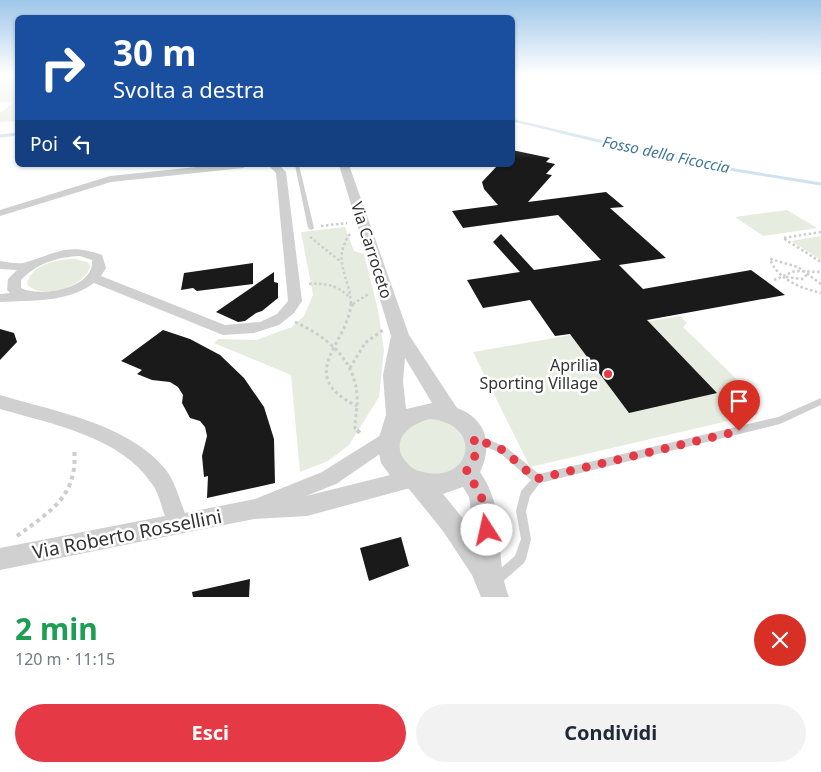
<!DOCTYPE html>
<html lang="it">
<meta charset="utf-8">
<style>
:root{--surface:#fff;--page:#f2f2f3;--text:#1f2937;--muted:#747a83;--accent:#e63946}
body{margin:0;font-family:"Noto Sans",sans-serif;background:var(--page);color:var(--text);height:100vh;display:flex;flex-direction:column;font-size:19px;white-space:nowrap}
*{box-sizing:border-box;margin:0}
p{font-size:16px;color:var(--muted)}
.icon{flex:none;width:28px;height:28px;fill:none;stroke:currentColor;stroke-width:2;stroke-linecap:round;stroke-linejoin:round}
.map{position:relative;height:597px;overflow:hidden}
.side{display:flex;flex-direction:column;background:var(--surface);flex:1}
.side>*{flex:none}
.guide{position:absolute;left:15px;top:15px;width:500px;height:152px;border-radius:8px;box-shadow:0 1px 4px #0004;background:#1a4fa0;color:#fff;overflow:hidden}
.pin{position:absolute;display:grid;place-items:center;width:42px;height:42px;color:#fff;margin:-51px -21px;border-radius:50% 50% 50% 0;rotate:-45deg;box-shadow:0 0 5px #0007}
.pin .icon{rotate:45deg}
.me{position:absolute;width:55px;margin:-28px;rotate:350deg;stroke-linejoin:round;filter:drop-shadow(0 0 4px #0008)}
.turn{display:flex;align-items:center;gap:18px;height:105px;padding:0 15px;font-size:22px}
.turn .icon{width:65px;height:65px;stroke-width:2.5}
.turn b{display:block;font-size:35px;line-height:42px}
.then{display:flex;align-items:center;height:48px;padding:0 15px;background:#0003;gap:10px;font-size:19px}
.round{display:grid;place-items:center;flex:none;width:52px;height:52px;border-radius:26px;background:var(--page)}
.head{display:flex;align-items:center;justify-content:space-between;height:85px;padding:0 15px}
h1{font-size:30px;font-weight:700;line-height:38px;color:#1e9e55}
.primary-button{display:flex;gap:10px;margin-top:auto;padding:10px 15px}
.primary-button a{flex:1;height:58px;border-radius:30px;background:var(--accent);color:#fff;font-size:20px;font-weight:700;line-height:58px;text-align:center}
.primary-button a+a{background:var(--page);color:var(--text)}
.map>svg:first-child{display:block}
.green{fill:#e6ecdf}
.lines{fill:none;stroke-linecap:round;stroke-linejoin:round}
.stream-far1{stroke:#cfe2ee;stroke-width:2.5}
.stream{stroke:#cfe2ee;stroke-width:3}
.building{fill:#1a1a1a}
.path-far2{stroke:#cdcdcd;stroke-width:2.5;stroke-dasharray:2.5 2.5;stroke-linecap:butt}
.path-far1{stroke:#cdcdcd;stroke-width:3;stroke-dasharray:3 3;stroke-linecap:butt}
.path{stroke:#cdcdcd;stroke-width:4;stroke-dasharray:4 4;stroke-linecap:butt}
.service{fill:#d0d0d0;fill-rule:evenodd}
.minor{fill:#d0d0d0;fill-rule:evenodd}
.tertiary{fill:#d0d0d0;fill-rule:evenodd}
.route{stroke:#e63946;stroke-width:9;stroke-dasharray:0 16.2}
.poi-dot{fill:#e63946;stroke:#fff;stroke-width:2}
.labels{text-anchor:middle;stroke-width:5;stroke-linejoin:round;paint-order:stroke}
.far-water-label{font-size:15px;font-style:italic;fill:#3f7597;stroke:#fff}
.street-label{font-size:16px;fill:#333;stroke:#fff}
.poi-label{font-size:16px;fill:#333;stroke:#fff;text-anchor:end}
.near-street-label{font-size:19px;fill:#333;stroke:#fff}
</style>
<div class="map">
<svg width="821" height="597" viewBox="0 0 821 597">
<rect width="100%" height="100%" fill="#fff"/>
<g class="green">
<polygon points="0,75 17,75 17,121 0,122 0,113 14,102 0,102"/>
<polygon points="787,210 817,228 763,236 735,217"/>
<polygon points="345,227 354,251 364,254 378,310 384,350 379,397 349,445 328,461 300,472 291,375 214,343 218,339 256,340 292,327 304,316 313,295 301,232"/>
<polygon points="821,236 821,260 791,241"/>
<path d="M75 259 88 262 90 266C87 286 40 301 27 284 30 264 59 259 75 259Z"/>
<polygon points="680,316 687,323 683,327 755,397 758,414 530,467 473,352"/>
<polygon points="417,412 470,429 466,472 410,479 390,434"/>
</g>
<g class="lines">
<polyline class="stream-far1" points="512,120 566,133"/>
<g class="stream">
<polyline points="561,132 698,164 821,184"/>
<polyline points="0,136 18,134"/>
</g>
</g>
<g class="building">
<polygon points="512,150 550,158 546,162 555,164 546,174 552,175 528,202 606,192 624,207 610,208 666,258 619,265 643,289 751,270 785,295 647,320 717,393 629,413 570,334 555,336 530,300 483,308 467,280 520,272 493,242 501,234 534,270 601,260 558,215 463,228 452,211 498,205 484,189 482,182 498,165 512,165"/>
<polygon points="253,263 253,284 197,291 193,288 181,290 184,273"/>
<polygon points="274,272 274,282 278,283 278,298 262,311 256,313 245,321 238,322 216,312"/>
<polygon points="0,329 14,333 17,342 0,360"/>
<polygon points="163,330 190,339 220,355 244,378 264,407 274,439 275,483 207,498 208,476 204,477 202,456 207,436 205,427 200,421 190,418 182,403 183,395 178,387 170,382 152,380 137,374 142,370 121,361"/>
<polygon points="401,537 409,566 369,581 360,548"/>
<polygon points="250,579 249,597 193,597 192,592"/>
</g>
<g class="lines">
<g class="path-far2">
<polyline points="321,226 347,223"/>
<polyline points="821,232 783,238 821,262"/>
<path d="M350 234C331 261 350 276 351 304"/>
<polyline points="310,237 340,261"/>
<polyline points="786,277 802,279 809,273"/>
<polyline points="774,280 795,271 821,272"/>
<path d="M309 284C325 283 338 285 349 297"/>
<path d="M821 284 798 267 770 259C778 280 801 288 821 293"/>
<polyline points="353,304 370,293"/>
</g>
<g class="path-far1">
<path d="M351 303C349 343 293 375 357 406"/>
<polyline points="351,306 355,303"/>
<path d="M295 322C326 336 356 360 357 397 358 407 355 417 355 428L359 432"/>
<polyline points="350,368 365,343 383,330"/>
</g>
<g class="path">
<polyline points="357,430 361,434"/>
<path d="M17 536C51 511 79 495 74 448"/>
</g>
<g class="service">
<polygon points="295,165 299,165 314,228 313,229 311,230 308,228"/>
<polygon points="821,398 821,405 780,424 540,483 530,496 526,511 531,539 526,559 524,563 501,583 497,585 493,583 491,579 493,575 515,556 521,539 516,511 521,491 531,480 500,453 477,443 475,440 477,437 480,436 506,447 539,474 778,417"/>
</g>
<g class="minor">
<polygon points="216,165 248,165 243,168 111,182 0,216 0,210 110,176"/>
<path d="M268 165H279L286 172 302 301 294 313 279 325 254 333 223 335 94 283C67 303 32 300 0 302V294L10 293 7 290 8 279 17 270 0 269V261C8 262 20 265 27 262 59 252 68 243 102 255L106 268 101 276 225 325 260 322 277 314 288 301 276 173ZM80 256 92 260C95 288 41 298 21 288V280C37 263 58 257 80 256Z"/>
<path d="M0 395C53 411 130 424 166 470 175 482 179 498 185 513L255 499 322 472 389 430 396 433 398 438 396 443 336 484 306 496 410 470 417 473 420 479 417 485 410 488 307 516 254 519 0 570V548L165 516C161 506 159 493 152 484 120 436 51 424 0 409Z"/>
</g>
<path class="tertiary" d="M339 165H349L409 335 457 408C487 419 493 445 480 472 509 514 493 557 509 597H481L472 575 443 531 409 489 394 481 381 463 377 444 386 415 383 375 391 336ZM405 358 432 403 406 409 403 381ZM430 419C483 424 472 480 428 473 421 472 413 470 408 464 388 443 407 424 430 419ZM463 487 469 497 474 532 443 494Z"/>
</g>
<linearGradient id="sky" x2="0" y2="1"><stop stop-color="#9ec6ea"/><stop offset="0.47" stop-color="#fff"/><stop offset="1" stop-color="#fff" stop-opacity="0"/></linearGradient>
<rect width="821" height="159" fill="url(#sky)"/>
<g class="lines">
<polyline class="route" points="487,530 481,494 466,472 476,454 474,438 503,450 536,479 739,431"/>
</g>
<circle class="poi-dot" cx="608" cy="374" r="5"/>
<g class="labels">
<g class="far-water-label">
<text transform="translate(666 155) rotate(12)" y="5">Fosso della Ficoccia</text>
</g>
<g class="street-label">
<text transform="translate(372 250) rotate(72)" y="6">Via Carroceto</text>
</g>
<g class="poi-label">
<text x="598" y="371">Aprilia<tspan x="598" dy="18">Sporting Village</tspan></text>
</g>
<g class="near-street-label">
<text transform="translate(127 534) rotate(-11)" y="7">Via Roberto Rossellini</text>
</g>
</g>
</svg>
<div class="pin" style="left:739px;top:431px;background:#d93025"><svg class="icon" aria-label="arrive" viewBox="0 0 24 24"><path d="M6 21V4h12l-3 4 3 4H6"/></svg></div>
<svg class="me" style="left:487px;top:530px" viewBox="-20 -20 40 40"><circle r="19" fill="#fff"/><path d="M0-13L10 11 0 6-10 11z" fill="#e63946"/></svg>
<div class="guide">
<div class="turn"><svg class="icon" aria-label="right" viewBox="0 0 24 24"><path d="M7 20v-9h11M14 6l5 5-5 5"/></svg><div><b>30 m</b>Svolta a destra</div></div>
<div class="then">Poi<svg class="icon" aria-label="left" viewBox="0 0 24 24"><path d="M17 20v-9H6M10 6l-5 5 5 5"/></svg></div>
</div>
</div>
<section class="side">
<div class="head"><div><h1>2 min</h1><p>120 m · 11:15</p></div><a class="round" style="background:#d93025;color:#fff"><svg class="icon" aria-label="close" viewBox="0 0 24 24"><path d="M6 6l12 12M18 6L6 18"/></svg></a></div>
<div class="primary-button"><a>Esci</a><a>Condividi</a></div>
</section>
